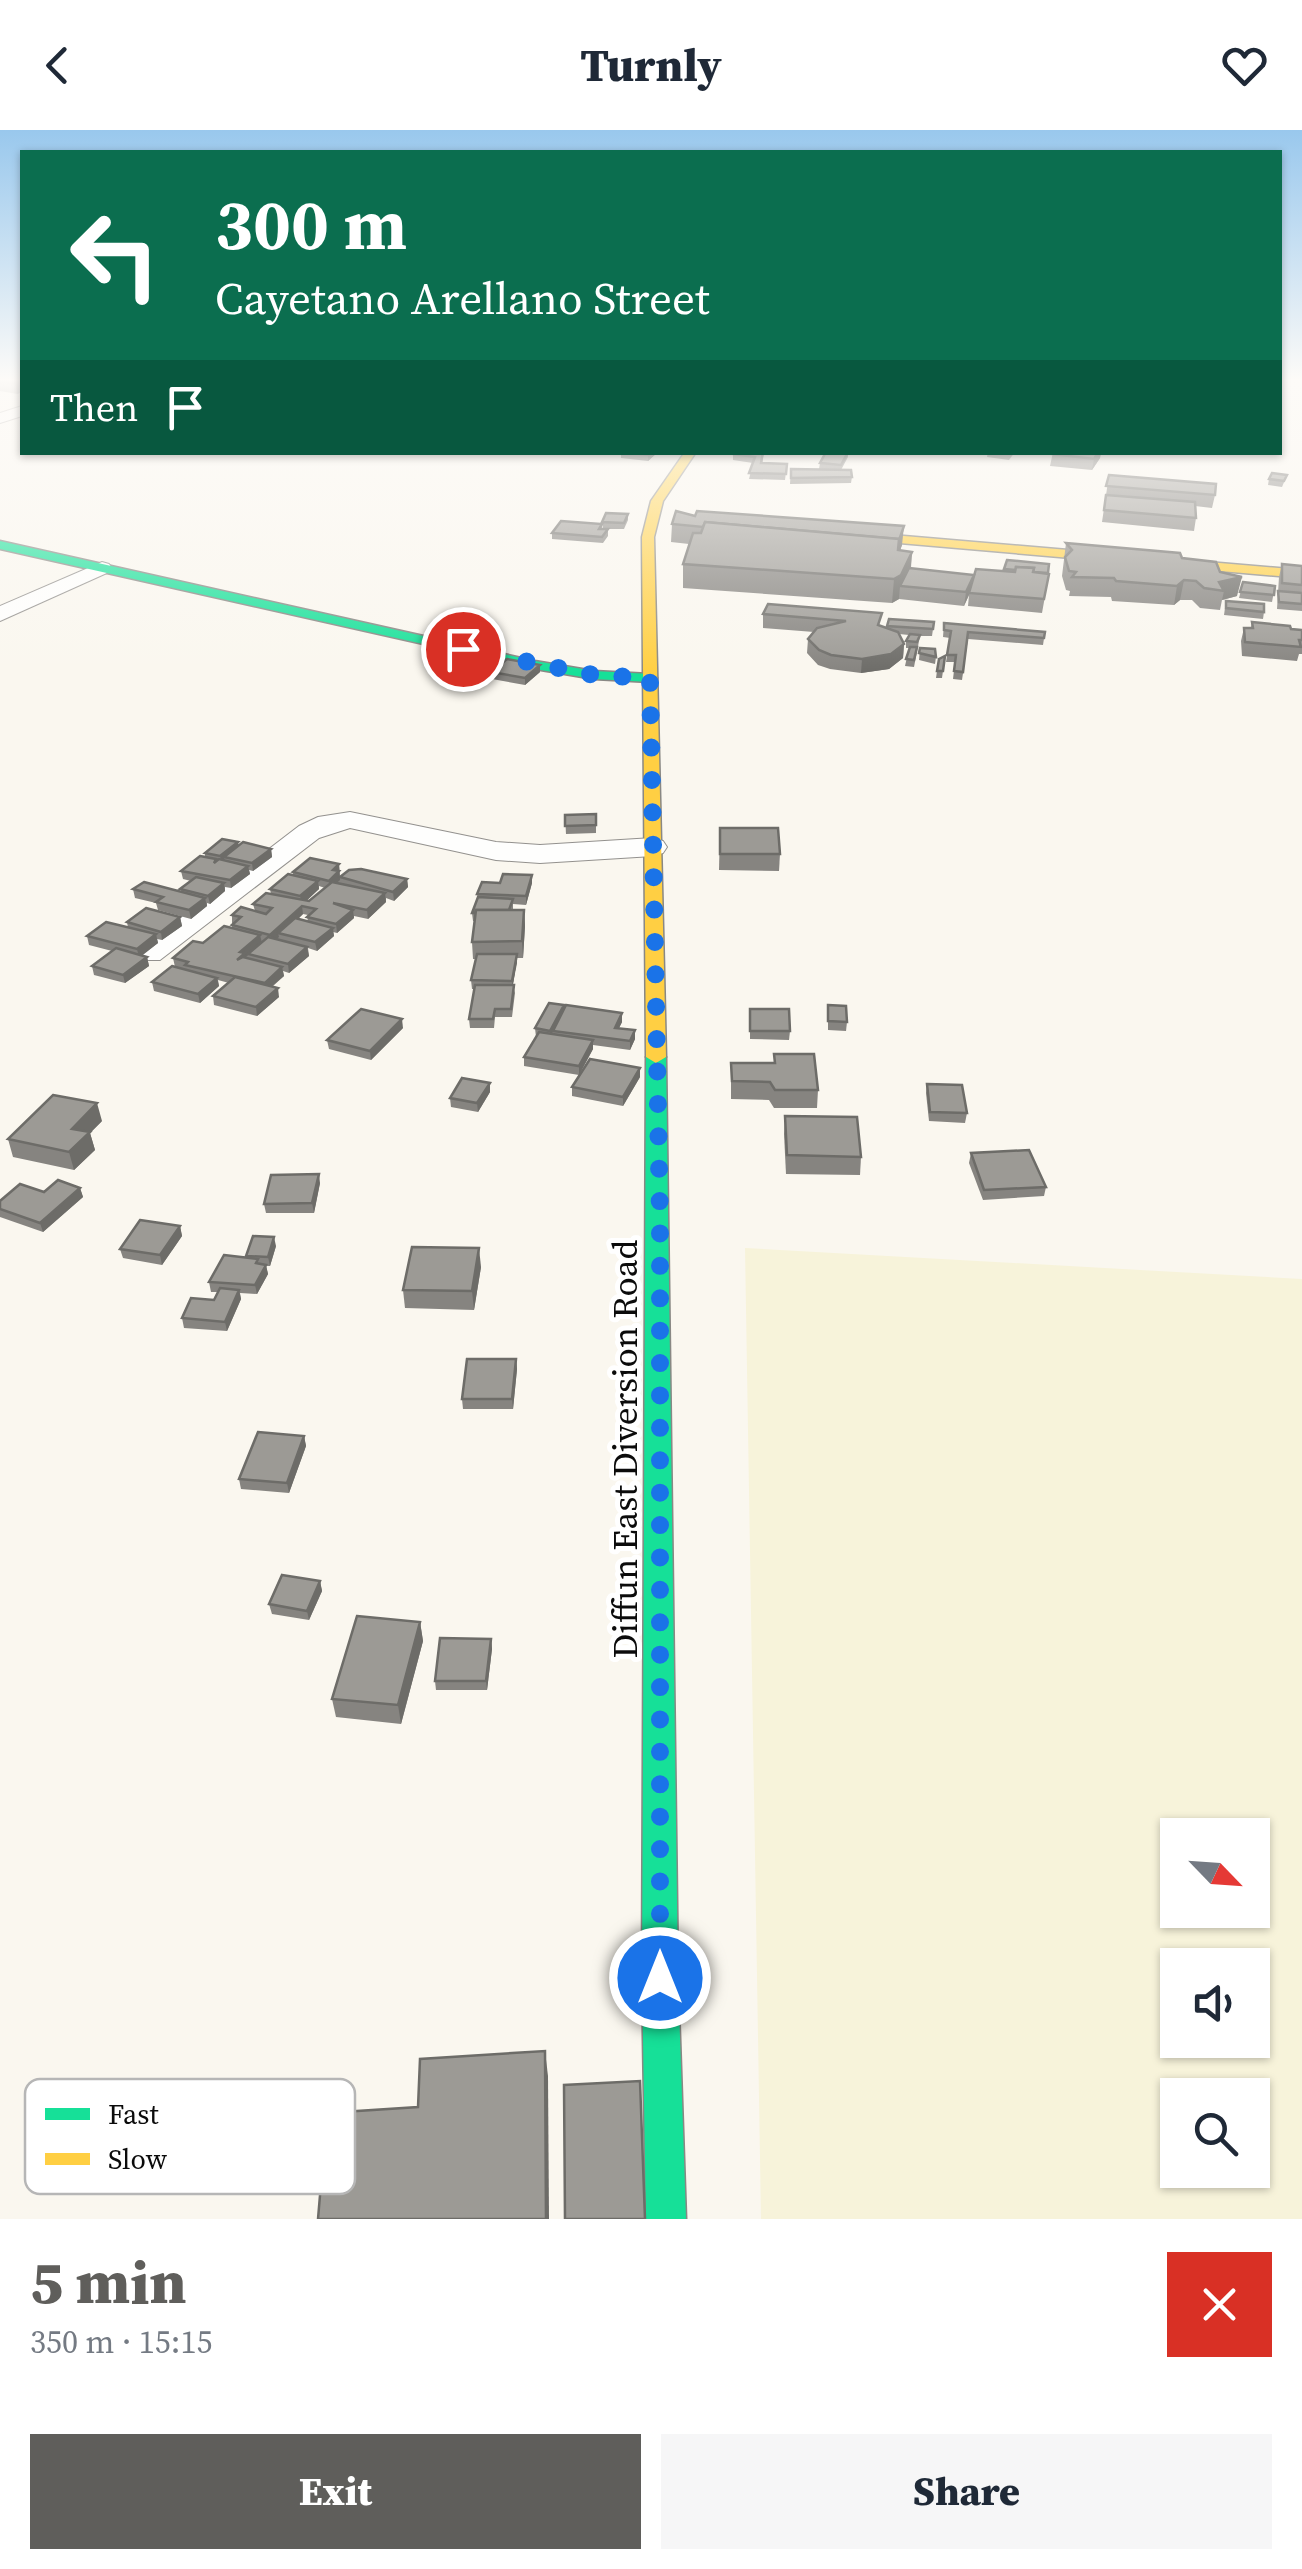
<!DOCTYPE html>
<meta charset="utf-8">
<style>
:root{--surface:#fff;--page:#f6f6f7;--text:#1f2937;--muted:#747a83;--accent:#5f5e5b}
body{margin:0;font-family:"Source Serif 4",serif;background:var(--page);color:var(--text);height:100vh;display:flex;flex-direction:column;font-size:38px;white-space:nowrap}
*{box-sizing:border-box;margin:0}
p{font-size:32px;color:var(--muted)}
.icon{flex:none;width:55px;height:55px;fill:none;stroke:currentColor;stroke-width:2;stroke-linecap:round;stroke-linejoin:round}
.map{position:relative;height:2089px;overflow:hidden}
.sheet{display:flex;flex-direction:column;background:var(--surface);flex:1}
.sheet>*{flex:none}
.hud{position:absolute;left:20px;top:20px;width:1262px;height:305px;border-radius:0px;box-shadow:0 2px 8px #0004;background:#0b6e4f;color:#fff;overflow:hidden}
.needle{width:65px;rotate:115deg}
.tools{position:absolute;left:1160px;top:1688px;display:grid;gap:20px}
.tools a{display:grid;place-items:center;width:110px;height:110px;border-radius:0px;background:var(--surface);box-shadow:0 2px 8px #0004;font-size:50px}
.pin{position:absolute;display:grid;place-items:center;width:85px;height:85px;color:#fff;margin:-42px;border:5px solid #fff;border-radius:50%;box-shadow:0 2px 10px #0007}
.me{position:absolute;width:110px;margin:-55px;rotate:0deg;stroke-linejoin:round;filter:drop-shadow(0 0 8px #0008)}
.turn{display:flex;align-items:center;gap:35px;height:210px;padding:0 30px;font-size:45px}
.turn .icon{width:130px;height:130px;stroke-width:2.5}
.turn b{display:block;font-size:70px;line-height:85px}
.then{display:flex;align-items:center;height:95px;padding:0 30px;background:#0003;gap:20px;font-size:38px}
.round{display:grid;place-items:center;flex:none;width:105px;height:105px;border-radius:0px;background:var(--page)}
.overview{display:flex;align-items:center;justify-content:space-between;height:170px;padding:0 30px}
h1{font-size:60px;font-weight:800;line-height:75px;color:var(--accent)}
.action{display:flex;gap:20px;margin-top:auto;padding:20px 30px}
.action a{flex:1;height:115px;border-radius:0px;background:var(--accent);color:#fff;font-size:40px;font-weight:800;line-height:115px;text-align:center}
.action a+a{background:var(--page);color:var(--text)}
header{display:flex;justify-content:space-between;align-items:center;height:130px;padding:0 30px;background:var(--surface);font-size:45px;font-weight:800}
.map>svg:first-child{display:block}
.farmland{fill:#f7f3da;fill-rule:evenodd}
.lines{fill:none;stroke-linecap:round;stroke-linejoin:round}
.street-casing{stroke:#93918e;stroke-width:2}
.fast-casing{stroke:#898884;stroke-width:3}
.slow-casing{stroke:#898884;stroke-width:3}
.street{fill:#fefefd;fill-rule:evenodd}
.fast{fill:#16e098;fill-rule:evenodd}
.slow{fill:#ffcf43;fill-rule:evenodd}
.wall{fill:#868480;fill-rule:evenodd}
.shaded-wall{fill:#6d6c68}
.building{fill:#9c9a95;stroke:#6d6c68;stroke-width:2.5}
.route{stroke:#1a73e8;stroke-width:18;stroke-dasharray:0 32.4}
.labels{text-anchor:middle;stroke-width:10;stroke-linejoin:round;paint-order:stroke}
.near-street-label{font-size:35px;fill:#0b0b0b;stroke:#fff}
.key{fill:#fff;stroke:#b6b6b6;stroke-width:2.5}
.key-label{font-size:28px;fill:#0b0b0b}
</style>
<header><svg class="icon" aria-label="back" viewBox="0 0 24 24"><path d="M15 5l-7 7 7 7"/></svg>Turnly<svg class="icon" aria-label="heart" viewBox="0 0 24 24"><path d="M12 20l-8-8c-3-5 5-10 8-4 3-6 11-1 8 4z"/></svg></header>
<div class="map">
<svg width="1302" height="2089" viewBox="0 0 1302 2089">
<rect width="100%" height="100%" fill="#faf7ef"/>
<path class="farmland" d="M745 1118 1302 1149V2089H761ZM1178 1705H1252V1780H1178ZM1178 1835H1252V1910H1178ZM1178 1965H1252V2040H1178Z"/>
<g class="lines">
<defs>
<g id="street">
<polygon points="22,276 22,286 0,293 0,283"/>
<polygon points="102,432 109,434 112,438 109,442 0,491 0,476"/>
<polygon points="350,682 496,712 540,715 653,708 663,711 667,717 663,723 653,726 540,733 496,730 350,698 319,708 160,830 138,830 133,823 299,696 318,687"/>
</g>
<g id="fast">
<polygon points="0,411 535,531 594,541 650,544 657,548 650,552 594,549 535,539 0,419"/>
<polygon points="656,921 666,927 678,1848 686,2089 646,2089 642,1848 646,927"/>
</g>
<g id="slow">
<polygon points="685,322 696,322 663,371 654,407 666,927 656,933 646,927 642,407 651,371"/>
<polygon points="834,400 1302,440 1302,448 830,407 828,404"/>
</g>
</defs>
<use href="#street" class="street-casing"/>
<use href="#fast" class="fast-casing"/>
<use href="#slow" class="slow-casing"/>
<use href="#street" class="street"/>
<use href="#fast" class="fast"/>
<use href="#slow" class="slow"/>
</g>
<g class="wall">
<polygon points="0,251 22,251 22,262 17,264 0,261"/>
<polygon points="621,322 658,322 648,331 621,328"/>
<polygon points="733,322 764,322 762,333 787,334 785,350 749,349 753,333 733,330"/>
<polygon points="848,322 848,327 841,340 852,347 851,353 790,354 791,339 819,339 820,333"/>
<polygon points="856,322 872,322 871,325 856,325"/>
<polygon points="951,322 979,322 976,325"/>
<polygon points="988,322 1015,322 1009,330 987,327"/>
<polygon points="1053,322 1101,322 1100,328 1092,340 1050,336"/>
<polygon points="1109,345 1215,365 1212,378 1195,376 1196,388 1194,401 1102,392"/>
<polygon points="1287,345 1282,357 1268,355 1269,349"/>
<polygon points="628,384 628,390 624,399 603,399 602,392"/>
<polygon points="695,386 902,415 900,420 912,422 911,438 974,445 1004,441 1007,430 1049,444 1042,483 968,476 969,465 964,476 899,469 892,473 683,458 683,434 689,414 671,412 672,394"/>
<polygon points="602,394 602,399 608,399 608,406 603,413 552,409 552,403"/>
<polygon points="1066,413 1182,428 1220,442 1237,466 1222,470 1220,480 1200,478 1192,470 1180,470 1174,475 1112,471 1111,467 1069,466 1070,461 1066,460 1062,446"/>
<polygon points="1282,434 1302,436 1302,481 1277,479 1279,447"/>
<polygon points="1243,452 1275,456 1272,472 1239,468"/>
<polygon points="1226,471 1264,482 1263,489 1224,485"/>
<polygon points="768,474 887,498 889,489 934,492 932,506 920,506 914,537 905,536 909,518 906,518 906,511 909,505 899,504 904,514 903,528 889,539 861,543 830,539 818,535 807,523 808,509 814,502 763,498 763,484"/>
<polygon points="1252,492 1302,500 1302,524 1299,524 1297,531 1242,526 1241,511 1244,498 1251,498"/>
<polygon points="944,493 1045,502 1043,515 968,509 962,550 953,549 955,532 946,532 950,508 943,507"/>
<polygon points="920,518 936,527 935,534 919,530"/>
<polygon points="945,526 942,548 936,548 937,541"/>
<polygon points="482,532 483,539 476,545 461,542 460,535"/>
<polygon points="540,535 540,542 525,555 492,549 491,542"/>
<polygon points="596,684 596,703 566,704 565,685"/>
<polygon points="720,698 780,724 779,741 719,740"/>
<polygon points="239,715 271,719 272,727 253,741 249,740 250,744 231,758 225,757 225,761 210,774 207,773 207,776 191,789 158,780 156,773 135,768 133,759 181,761 180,759 191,751 183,749 181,741 205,727 205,723"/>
<path d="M339 734 340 747 407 749 408 757 394 771 386 768V772L368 789 354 786V788L337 803 333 802 334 806 317 821 308 818 309 826 289 843 283 841 284 846 272 857 279 867 257 886 214 875 213 866 229 853 218 850 219 856 200 873 154 861 152 852 175 837 173 828 232 798V785L255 781 253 774 271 764 270 759 293 745V742ZM319 756 325 758 309 771H306L319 759ZM303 784 308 785 307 787 308 791 298 789Z"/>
<polygon points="532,745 532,753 526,775 513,774 513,780 524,780 525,796 523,828 517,828 513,855 515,863 512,887 495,887 494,898 470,898 469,889 474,859 472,859 471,850 476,829 473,829 472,812 474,791 473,791 472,783 478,769 477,764 500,753"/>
<polygon points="180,787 182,796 162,810 157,809 158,813 142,825 147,827 149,836 125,853 94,845 92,836 112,821 89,815 87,806 128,798 127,792"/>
<polygon points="828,875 847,892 846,901 828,900"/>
<polygon points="564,879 622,883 622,892 619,898 635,909 630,920 593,915 593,919 579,945 524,936 524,927 536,907 535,898"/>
<polygon points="750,879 790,901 789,910 750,909"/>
<polygon points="403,898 371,930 329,919 327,910"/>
<polygon points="774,924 818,960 817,978 774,978 769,970 731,969 731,933 774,933"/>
<polygon points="640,947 623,976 572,966 572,957"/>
<polygon points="490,953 490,962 478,982 451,977 450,968"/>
<polygon points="927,954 967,983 965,993 929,991 926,963"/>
<polygon points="785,986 861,1027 860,1045 786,1044 784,1004"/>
<polygon points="102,991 90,1003 95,1020 74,1040 13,1027 8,1009"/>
<polygon points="971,1023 1046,1057 1044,1066 983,1070 969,1033"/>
<polygon points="320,1053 314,1083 266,1083 264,1074"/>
<polygon points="80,1058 83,1067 43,1102 0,1087 0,1071 44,1062"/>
<polygon points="180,1096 182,1106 162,1135 123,1128 120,1119"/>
<polygon points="276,1116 270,1136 266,1136 268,1144 257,1164 240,1163 241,1169 227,1201 184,1198 182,1188 214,1170 218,1162 211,1162 209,1152 247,1128 246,1126"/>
<polygon points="481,1137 474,1180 405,1178 403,1160"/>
<polygon points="516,1229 517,1239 513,1279 463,1279 462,1269"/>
<polygon points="304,1306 306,1316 289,1363 241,1359 239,1349"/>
<polygon points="320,1451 322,1461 309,1490 272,1484 269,1474"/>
<polygon points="420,1492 423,1511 401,1594 336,1587 332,1569"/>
<polygon points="491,1509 492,1519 487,1560 436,1560 435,1551"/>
</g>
<g class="shaded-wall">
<polygon points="22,251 22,262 17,264 15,253"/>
<polygon points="651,322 658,322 648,331 648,325"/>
<polygon points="1098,322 1101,322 1100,328 1092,340 1094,329"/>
<polygon points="904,396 902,415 896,433 898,414"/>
<polygon points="912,422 910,446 900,456 899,469 892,473 894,449"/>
<polygon points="974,445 972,458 964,476 966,462"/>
<polygon points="1242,447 1237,466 1222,470 1224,461 1219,452"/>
<polygon points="1184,450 1180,470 1174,475 1177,456"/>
<polygon points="904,514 903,528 889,539 861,543 862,529"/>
<polygon points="482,532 483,539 476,545 475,537"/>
<polygon points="540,535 540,542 525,555 525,548"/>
<polygon points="238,712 240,720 224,727 225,732 222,735 220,726"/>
<polygon points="271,719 272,727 253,741 252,733"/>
<polygon points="339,734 340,750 330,759 329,751 333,740"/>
<polygon points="248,736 250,744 231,758 230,750"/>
<polygon points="532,745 532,753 526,775 526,766"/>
<polygon points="407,749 408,757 394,771 393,762"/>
<polygon points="318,751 319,759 302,775 300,766"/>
<polygon points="224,753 225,761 210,774 208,766"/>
<polygon points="385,763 386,772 368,789 367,780"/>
<polygon points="205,768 207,776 191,789 189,780"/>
<polygon points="302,776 303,784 282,804 278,803 279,807 272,813 270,805"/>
<polygon points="353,780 354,788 337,803 336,794"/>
<polygon points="524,780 525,796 523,828 522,811"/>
<polygon points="180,787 182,796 162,810 161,802"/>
<polygon points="333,798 334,806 317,821 315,812"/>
<polygon points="156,804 158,813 139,828 137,819"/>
<polygon points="260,805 262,813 246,827 239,838 240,822"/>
<polygon points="307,817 309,826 289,843 288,834"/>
<polygon points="517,824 517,833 512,859 512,851"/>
<polygon points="147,827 149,836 125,853 123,845"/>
<polygon points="282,837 284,846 266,861 265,853"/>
<polygon points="217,848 219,856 200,873 198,864"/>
<polygon points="278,858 279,867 257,886 256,877"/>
<polygon points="564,875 564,884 553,901 550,909 550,901"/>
<polygon points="622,883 622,892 615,906 615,898"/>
<polygon points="402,889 403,898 371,930 370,921"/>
<polygon points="635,900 635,909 630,920 630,911"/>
<polygon points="593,910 593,919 579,945 579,936"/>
<polygon points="640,938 640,947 623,976 623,967"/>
<polygon points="490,953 490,962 478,982 477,973"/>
<polygon points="97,973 102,991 90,1003 95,1020 74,1040 69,1022 72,999"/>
<polygon points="319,1044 320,1053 314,1083 312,1073"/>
<polygon points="80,1058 83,1067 43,1102 40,1093"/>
<polygon points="180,1096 182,1106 162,1135 160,1125"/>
<polygon points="274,1107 276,1116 270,1136 268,1127"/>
<polygon points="479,1118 481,1137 474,1180 472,1161"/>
<polygon points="266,1135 268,1144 257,1164 255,1155"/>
<polygon points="239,1160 241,1169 227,1201 225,1192"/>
<polygon points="516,1229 517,1239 513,1279 512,1269"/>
<polygon points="304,1306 306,1316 289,1363 287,1353"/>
<polygon points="320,1451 322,1461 309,1490 307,1481"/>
<polygon points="420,1492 423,1511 401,1594 398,1575"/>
<polygon points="491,1509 492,1519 487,1560 486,1551"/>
<polygon points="545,1921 548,1946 549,2089 546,2089"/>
</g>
<g class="building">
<polygon points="0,251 22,251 15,253"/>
<polygon points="623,322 651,322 648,325"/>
<polygon points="733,322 763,322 761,333 787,334 786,344 749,343 755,327 733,324"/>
<polygon points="826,322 848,322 841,335 820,333"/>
<polygon points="1053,322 1098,322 1094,329 1052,324"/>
<polygon points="791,339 851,340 852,347 791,348"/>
<polygon points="1272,343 1287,345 1284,351 1269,349"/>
<polygon points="1109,345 1216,354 1215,365 1106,356"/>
<polygon points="1106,365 1195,372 1196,388 1104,380"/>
<polygon points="676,381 695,386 697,381 904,396 898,413 899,409 705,392 703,397 672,394"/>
<polygon points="606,383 628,384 624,393 602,392"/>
<polygon points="561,391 602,394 599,399 608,399 602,407 552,403"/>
<polygon points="705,392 899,409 898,420 912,422 901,445 894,449 683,434 693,403 701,403"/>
<polygon points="1066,413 1180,423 1182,428 1216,432 1220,442 1242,447 1219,452 1224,461 1204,458 1196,451 1184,450 1177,456 1116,451 1114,448 1072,447 1076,442 1069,441 1065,427 1072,420"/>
<polygon points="1007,430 1049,434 1048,443 1033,442 1034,438 1016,437 1016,440 1004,439"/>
<polygon points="1282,434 1302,436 1302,455 1282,453"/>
<polygon points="1016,437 1034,438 1033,442 1049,444 1044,469 969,463 976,439 1015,442"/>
<polygon points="909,438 974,445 966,462 900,456"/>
<polygon points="1243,452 1275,456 1274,465 1240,462"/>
<polygon points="1278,461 1302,463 1302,474 1279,472"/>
<polygon points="1226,471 1264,474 1264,482 1226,478"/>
<polygon points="768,474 882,483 878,495 898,502 904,514 891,524 862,529 831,525 819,520 808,509 817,498 846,491 763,484"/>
<polygon points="889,489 934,492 933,499 887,496"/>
<polygon points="1252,492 1290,496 1291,499 1302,500 1302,510 1299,510 1301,517 1245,512 1244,498 1253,498"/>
<polygon points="944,493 1045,502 1044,508 968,502 963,542 954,541 956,525 947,525 951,501 944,500"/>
<polygon points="910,504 920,505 917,512 906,511"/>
<polygon points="910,517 917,517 914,530 906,529"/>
<polygon points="920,518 935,519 936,527 919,523"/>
<polygon points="945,526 943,541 937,541 939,529"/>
<polygon points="468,529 482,532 475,537 460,535"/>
<polygon points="507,529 540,535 525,548 491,542"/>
<polygon points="596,684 596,695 565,696 565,685"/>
<polygon points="720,698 778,698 780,724 720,724"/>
<polygon points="222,709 238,712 220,726 205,723"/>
<polygon points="243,712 271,719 252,733 224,727"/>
<polygon points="200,726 216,729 214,733 219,729 248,736 230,750 181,741"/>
<polygon points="310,728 339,734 333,740 339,741 329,751 293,742"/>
<polygon points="361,739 407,749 393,762 340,747 349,740"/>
<polygon points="288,744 318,751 300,766 270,759"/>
<polygon points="503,744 532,745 526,766 477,764 482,752 500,753"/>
<polygon points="196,747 224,753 208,766 180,759"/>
<polygon points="144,752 205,768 189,780 156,772 163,767 133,759"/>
<polygon points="332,752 385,763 367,780 333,773 353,780 336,794 307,787 316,779 302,776 270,805 232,795 241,787 232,785 241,777 266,784 272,778 253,774 266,763 309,771"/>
<polygon points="478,767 513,769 509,780 476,780 475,783 472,783"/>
<polygon points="146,778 180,787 161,802 127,792"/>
<polygon points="476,780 524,780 522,811 472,812"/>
<polygon points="295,788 333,798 315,812 278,803"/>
<polygon points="106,792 156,804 137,819 87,806"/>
<polygon points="224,796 260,805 240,822 245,823 237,830 243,827 282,837 265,853 185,835 188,832 173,828 193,811 203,813"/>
<polygon points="268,807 307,817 288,834 248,824"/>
<polygon points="116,818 147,827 123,845 92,836"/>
<polygon points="477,824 517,824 512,851 471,850"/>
<polygon points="172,836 217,848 198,864 152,852"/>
<polygon points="235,847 278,858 256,877 213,866"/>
<polygon points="475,855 514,855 511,879 495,879 493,889 469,889"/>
<polygon points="549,873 564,875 550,901 535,898"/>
<polygon points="566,875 622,883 615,898 635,900 630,911 553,901"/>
<polygon points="828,875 846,876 847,892 828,891"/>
<polygon points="361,879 402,889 370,921 327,910"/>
<polygon points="750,879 789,879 790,901 750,901"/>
<polygon points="539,902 593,910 579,936 524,927"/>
<polygon points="774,924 814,924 818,960 775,960 770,952 732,951 731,933 775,933"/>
<polygon points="590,929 640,938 623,967 572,957"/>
<polygon points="462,948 490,953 477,973 450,968"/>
<polygon points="927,954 962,955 967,983 930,982"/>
<polygon points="53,965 97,973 72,999 90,1002 69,1022 8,1009"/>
<polygon points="785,986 857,987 861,1027 787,1025"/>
<polygon points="1029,1020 1046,1057 984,1060 971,1023"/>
<polygon points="319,1044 312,1073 264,1074 271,1045"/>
<polygon points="58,1050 80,1058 40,1093 0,1079 0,1071 20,1054 44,1062"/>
<polygon points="140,1090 180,1096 160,1125 120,1119"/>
<polygon points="253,1106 274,1107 268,1127 246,1126"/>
<polygon points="412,1117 479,1118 472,1161 403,1160"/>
<polygon points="224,1125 258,1129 256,1133 266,1135 255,1155 209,1152"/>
<polygon points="220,1158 239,1160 225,1192 182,1188 191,1168 214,1170"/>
<polygon points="467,1229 516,1229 512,1269 462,1269"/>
<polygon points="258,1302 304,1306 287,1353 239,1349"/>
<polygon points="282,1445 320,1451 307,1481 269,1474"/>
<polygon points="357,1486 420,1492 398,1575 332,1569"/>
<polygon points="440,1508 491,1509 486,1551 435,1551"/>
<polygon points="545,1921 546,2089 318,2089 327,1983 418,1977 420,1929"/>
<polygon points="640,1951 645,2089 565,2089 564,1955"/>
</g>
<linearGradient id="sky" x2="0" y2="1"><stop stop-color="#99c8ed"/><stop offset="0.46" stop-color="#fdfbf8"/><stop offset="1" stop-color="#fdfbf8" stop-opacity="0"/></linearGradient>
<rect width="1302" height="543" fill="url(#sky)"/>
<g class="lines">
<polyline class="route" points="463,519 594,545 650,548 660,1088 660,1848"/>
</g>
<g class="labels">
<g class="near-street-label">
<text transform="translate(625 1319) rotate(-90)" y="12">Diffun East Diversion Road</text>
</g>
</g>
<rect x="25" y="1949" width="330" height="115" rx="15" class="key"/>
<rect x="45" y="1978" width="45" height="12" fill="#16e098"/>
<rect x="45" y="2023" width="45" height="12" fill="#ffcf43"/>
<g class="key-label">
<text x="108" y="1994">Fast</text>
<text x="108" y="2039">Slow</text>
</g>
</svg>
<div class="tools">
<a><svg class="needle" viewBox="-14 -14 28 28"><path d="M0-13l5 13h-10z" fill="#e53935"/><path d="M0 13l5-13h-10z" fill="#747a83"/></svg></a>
<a><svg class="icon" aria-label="sound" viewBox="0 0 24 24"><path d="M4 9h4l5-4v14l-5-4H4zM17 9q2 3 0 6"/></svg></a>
<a><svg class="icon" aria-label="search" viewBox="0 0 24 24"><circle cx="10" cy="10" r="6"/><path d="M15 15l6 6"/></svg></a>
</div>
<div class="pin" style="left:463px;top:519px;background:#d93025"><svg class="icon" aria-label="arrive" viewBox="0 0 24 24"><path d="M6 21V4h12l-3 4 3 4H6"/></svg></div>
<svg class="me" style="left:660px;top:1848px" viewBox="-20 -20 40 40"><circle r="17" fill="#1a73e8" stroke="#fff" stroke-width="3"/><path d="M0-11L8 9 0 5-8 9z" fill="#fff"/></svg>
<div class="hud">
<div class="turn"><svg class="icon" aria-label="left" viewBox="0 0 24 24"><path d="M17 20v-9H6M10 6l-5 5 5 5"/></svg><div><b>300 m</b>Cayetano Arellano Street</div></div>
<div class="then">Then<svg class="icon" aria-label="arrive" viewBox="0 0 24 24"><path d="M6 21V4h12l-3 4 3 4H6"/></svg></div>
</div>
</div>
<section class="sheet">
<div class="overview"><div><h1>5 min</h1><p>350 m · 15:15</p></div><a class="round" style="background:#d93025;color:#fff"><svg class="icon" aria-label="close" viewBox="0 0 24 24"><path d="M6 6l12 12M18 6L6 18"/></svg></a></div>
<div class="action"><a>Exit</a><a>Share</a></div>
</section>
